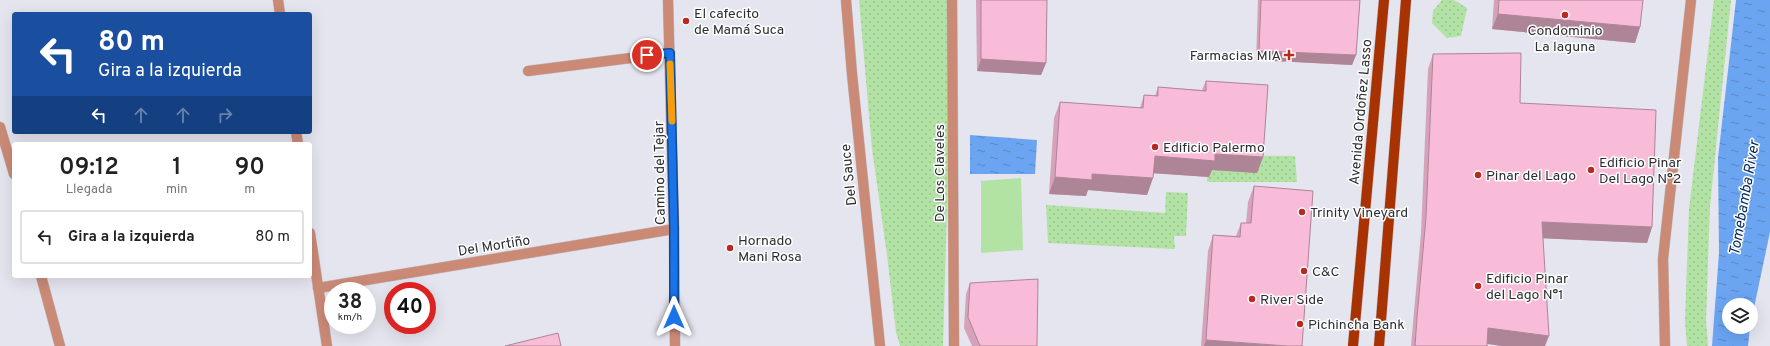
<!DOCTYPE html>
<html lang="es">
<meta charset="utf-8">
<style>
:root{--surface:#fff;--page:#f6f6f6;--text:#222;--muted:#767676;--line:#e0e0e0}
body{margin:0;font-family:Overpass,sans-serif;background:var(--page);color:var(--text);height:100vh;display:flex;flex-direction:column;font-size:15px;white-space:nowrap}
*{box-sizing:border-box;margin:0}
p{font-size:13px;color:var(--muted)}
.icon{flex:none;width:22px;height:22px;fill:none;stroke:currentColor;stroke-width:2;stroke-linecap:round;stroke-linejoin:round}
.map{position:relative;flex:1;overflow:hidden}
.panel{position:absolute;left:12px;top:142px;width:300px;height:136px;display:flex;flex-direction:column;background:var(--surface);border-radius:4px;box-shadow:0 4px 16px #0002}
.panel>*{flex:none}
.top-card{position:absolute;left:12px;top:12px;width:300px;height:122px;border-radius:4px;box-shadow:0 4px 16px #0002;background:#1a4fa0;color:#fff;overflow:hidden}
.controls{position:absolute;left:1722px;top:298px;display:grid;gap:8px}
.controls a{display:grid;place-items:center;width:36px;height:36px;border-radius:50%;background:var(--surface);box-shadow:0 4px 16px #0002;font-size:20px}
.speed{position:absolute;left:324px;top:282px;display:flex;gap:8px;font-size:20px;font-weight:700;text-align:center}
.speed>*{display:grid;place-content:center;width:52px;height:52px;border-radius:50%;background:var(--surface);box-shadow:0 4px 16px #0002;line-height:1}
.speed small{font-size:10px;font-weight:400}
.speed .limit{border:6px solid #d22;background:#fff;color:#111}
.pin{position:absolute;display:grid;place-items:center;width:34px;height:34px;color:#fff;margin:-17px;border:2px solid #fff;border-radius:50%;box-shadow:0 1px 4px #0007}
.me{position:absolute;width:44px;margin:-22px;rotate:0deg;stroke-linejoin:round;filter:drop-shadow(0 0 3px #0008)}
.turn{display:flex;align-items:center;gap:14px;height:84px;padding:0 20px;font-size:18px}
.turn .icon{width:52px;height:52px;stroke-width:2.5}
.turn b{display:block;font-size:28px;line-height:34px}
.lanes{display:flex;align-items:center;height:38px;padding:0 20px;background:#0003;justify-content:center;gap:20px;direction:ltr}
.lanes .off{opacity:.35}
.eta{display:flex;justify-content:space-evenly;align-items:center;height:68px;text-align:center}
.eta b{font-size:24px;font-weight:600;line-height:28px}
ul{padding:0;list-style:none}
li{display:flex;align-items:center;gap:12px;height:54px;margin:0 8px 6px;padding:0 12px;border:2px solid var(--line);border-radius:4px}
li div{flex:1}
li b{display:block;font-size:15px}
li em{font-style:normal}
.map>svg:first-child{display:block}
.grass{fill:url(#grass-dots)}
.garden{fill:#b2e2a4}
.water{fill:url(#water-ripples)}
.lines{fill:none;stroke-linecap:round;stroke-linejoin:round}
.minor-casing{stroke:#bfc0c8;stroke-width:11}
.tertiary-casing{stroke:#bfc0c8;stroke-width:11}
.primary-casing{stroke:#bfc0c8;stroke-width:11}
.minor{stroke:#cb8a76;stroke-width:10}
.tertiary{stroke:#cb8a76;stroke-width:10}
.primary{stroke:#a83201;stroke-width:10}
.wall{fill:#d5a2ba}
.shaded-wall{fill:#ae8497}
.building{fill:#f8bcd8;stroke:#ae8497}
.route-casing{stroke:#114b97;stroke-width:10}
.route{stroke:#1a73e8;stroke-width:7}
.slow{stroke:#f59e0b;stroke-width:7}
.poi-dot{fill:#b82922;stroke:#fff;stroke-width:1.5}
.labels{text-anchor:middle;stroke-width:3;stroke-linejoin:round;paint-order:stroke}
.poi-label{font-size:14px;fill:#2d2e31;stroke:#fff;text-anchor:start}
.street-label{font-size:14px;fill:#2d2e31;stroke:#fff}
.water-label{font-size:15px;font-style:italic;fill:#012858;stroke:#fff}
</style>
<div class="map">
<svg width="1770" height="346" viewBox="0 0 1770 346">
<defs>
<pattern id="grass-dots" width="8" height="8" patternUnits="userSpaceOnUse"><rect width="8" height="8" fill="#b2e2a4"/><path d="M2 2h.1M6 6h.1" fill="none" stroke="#99c28e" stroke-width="1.8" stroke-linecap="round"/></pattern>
<pattern id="water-ripples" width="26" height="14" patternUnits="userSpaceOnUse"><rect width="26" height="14" fill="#6ba5f2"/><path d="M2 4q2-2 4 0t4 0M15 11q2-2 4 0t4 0" fill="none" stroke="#5887c5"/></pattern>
</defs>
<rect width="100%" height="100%" fill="#e4e5ee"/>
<g class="grass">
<polygon points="859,0 953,0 943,346 900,346 896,332 887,255 872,149"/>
<polygon points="1442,0 1454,0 1467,8 1461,36 1447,38 1432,23 1433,11"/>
<polygon points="1714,0 1731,0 1710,206 1706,320 1708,346 1687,346 1685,321 1689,209"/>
<polygon points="1208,155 1295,156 1297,182 1207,182"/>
<polygon points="1166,192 1188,193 1186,236 1174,236 1175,249 1048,243 1046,205 1165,213"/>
</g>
<polygon class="garden" points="1021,178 1023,250 981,253 981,181"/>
<g class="water">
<polygon points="1736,0 1770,0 1770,232 1751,322 1751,305 1729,305 1729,327 1750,327 1748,346 1712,346 1719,253 1718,158"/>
<polygon points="970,135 1037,140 1035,174 970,174"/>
</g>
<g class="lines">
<defs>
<g id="minor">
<polyline points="278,0 280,14"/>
<polyline points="846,0 852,74 880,346"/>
<polyline points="952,0 954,346"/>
<polyline points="528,71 670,53"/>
<polyline points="0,127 14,174"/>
<polyline points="296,132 298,144"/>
<polyline points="310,233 327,346"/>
<polyline points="41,276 60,346"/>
<polyline points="318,288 674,229"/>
<polyline points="1665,346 1663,259 1691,0"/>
</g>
<polyline id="tertiary" points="668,0 674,229 675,346"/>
<g id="primary">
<polyline points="1353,346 1384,0"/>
<polyline points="1379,346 1406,0"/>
</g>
</defs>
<use href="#minor" class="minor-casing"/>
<use href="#tertiary" class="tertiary-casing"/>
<use href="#primary" class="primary-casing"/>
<use href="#minor" class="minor"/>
<use href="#tertiary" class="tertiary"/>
<use href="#primary" class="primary"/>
</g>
<g class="wall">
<polygon points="976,0 1047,0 1046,63 1041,75 977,71"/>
<polygon points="1258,0 1360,0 1356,55 1352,65 1256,60"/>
<polygon points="1494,0 1643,0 1640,27 1635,43 1492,29"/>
<polygon points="1433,54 1520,103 1652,227 1647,243 1543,238 1545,346 1502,346 1487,344 1487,346 1411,346 1421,233 1428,69"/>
<polygon points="1206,81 1263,157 1257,173 1212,170 1209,177 1154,173 1147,195 1088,190 1086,196 1049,194 1054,118 1060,102 1140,108 1144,95 1155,96 1158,87 1202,90"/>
<polygon points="1254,186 1302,346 1201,346 1208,251 1213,235 1236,236 1241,223 1246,223 1248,202"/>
<polygon points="970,283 1037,346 972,346 964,328 966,294"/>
</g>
<g class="shaded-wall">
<polygon points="1498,14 1640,27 1635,43 1492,29"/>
<polygon points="1259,51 1356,55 1352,65 1256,60"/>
<polygon points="981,59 1046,63 1041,75 977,71"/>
<polygon points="1215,154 1263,157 1257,173 1212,170 1209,177 1149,173 1155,156"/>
<polygon points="1092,174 1153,178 1147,195 1088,190 1086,196 1049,194 1055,177"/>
<polygon points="1542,222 1652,227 1647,243 1536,238"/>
<polygon points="1488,328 1549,336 1545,346 1502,346 1482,343"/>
<polygon points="1206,340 1287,346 1204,346"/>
</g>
<g class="building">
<polygon points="981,0 1047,0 1046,63 981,59"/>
<polygon points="1261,0 1360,0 1356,55 1259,51"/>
<polygon points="1499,0 1643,0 1640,27 1498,14"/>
<polygon points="1521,53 1520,103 1656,110 1652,227 1542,222 1549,336 1488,328 1487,346 1415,346 1417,318 1426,217 1433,54"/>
<polygon points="1206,81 1268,85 1263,157 1215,154 1215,161 1155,156 1153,178 1092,174 1092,180 1055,177 1060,102 1143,108 1144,95 1158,96 1158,87 1206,91"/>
<polygon points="1254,186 1313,191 1302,346 1287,346 1206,340 1213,235 1240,237 1241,223 1251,223"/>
<polygon points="1038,279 1037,346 980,346 968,317 970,283"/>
<polygon points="558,333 561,346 505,346"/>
</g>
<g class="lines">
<defs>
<polyline id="route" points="647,55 670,53 674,229 674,317"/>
</defs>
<use href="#route" class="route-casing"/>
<use href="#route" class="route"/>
<polyline class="slow" points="670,64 672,121"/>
</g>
<g class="poi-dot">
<circle cx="1565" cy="15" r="4"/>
<circle cx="686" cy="21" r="4"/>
<path d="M1287 49h4v4h4v4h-4v4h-4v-4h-4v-4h4z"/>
<circle cx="1155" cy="147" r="4"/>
<circle cx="1591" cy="170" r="4"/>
<circle cx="1478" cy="175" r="4"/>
<circle cx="1302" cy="212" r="4"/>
<circle cx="730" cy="248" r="4"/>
<circle cx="1304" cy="271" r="4"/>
<circle cx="1478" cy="286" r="4"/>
<circle cx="1252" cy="299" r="4"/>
<circle cx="1300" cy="324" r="4"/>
</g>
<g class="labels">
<g class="poi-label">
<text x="694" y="18">El cafecito<tspan x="694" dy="16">de Mamá Suca</tspan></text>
<text x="1565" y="35" text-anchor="middle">Condominio<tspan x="1565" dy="16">La laguna</tspan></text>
<text x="1281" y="60" text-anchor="end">Farmacias MIA</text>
<text x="1163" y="152">Edificio Palermo</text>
<text x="1599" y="167">Edificio Pinar<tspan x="1599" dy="16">Del Lago N°2</tspan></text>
<text x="1486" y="180">Pinar del Lago</text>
<text x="1310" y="217">Trinity Vineyard</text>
<text x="738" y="245">Hornado<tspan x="738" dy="16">Mani Rosa</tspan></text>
<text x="1312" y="276">C&amp;C</text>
<text x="1486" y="283">Edificio Pinar<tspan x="1486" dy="16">del Lago N°1</tspan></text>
<text x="1260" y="304">River Side</text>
<text x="1308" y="329">Pichincha Bank</text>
</g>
<g class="street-label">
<text transform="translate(1360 112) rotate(-85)" y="5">Avenida Ordoñez Lasso</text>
<text transform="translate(659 173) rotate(-91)" y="5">Camino del Tejar</text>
<text transform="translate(939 173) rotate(-90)" y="5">De Los Claveles</text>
<text transform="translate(848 175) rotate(-96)" y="5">Del Sauce</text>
<text transform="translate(494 245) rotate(-9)" y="5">Del Mortiño</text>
</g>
<g class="water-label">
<text transform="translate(1744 198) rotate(-80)" y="5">Tomebamba River</text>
</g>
</g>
</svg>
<div class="controls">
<a><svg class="icon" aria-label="layers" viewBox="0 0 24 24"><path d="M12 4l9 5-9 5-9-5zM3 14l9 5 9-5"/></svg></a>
</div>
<div class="speed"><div>38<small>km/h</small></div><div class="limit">40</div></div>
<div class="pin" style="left:647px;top:55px;background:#d93025"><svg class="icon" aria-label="arrive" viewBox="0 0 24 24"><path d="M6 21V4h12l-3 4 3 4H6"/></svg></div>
<svg class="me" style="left:674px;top:317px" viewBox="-20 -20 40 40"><path d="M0-17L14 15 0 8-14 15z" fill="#1a73e8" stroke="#fff" stroke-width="4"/></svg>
<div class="top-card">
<div class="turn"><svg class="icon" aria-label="left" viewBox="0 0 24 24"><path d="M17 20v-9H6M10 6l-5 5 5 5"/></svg><div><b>80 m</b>Gira a la izquierda</div></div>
<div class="lanes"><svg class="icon" aria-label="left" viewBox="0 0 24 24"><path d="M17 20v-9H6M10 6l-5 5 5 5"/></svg><svg class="icon off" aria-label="ahead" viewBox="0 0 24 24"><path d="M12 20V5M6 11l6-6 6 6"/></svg><svg class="icon off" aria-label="ahead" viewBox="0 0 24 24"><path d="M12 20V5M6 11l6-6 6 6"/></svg><svg class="icon off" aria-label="right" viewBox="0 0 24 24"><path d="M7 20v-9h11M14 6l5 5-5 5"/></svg></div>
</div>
<section class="panel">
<div class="eta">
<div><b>09:12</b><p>Llegada</p></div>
<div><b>1</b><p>min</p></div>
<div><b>90</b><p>m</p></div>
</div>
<ul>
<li><svg class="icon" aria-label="left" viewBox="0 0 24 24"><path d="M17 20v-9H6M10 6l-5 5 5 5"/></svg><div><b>Gira a la izquierda</b></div><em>80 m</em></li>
</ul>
</section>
</div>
